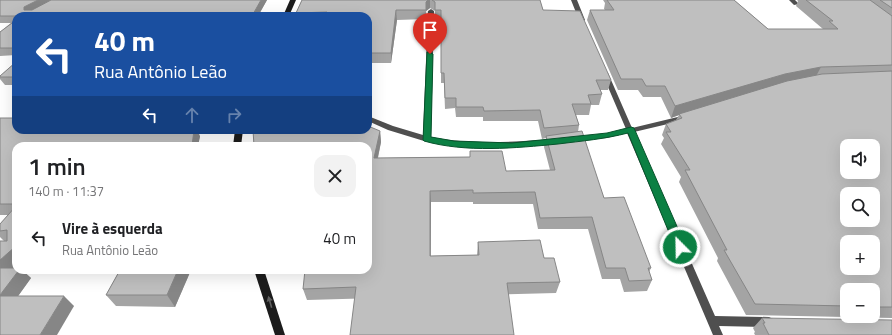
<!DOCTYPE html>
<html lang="pt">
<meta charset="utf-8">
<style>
:root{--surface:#fff;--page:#f2f2f2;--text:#202124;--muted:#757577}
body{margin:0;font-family:"Titillium Web",sans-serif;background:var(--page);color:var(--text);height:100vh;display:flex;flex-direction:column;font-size:15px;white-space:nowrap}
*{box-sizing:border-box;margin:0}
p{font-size:13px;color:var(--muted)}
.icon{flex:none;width:22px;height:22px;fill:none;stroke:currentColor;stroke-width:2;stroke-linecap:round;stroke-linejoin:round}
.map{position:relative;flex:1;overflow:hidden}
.sheet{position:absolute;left:12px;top:142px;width:360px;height:132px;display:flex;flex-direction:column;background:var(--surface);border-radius:12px;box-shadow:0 4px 16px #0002}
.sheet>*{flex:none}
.banner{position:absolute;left:12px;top:12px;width:360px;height:122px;border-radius:12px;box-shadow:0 4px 16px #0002;background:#1a4fa0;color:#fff;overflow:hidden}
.fabs{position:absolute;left:840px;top:139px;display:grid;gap:8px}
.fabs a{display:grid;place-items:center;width:40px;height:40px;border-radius:8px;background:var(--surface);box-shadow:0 4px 16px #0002;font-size:20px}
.pin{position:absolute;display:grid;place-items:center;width:34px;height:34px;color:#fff;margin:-41px -17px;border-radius:50% 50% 50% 0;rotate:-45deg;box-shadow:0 0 4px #0007}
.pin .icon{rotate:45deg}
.me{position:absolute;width:44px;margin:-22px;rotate:337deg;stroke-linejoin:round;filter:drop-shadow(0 0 3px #0008)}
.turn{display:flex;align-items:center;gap:14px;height:84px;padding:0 16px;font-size:18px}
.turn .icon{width:52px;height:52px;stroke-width:2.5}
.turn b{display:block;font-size:28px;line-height:34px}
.lanes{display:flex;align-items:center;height:38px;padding:0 16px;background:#0003;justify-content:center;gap:20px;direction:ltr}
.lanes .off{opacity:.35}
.round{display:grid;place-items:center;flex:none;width:42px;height:42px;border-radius:12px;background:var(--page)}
.headline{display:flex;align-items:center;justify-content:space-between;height:68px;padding:0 16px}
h1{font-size:24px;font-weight:600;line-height:30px}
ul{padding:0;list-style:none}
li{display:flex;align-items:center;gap:12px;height:56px;padding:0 16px}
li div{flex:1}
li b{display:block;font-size:15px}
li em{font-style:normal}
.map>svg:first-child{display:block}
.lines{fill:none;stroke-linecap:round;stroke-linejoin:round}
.service{fill:#4f4f4f;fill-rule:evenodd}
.minor{fill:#4f4f4f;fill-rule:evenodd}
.secondary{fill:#1c1c1c;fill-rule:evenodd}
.wall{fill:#a4a4a4;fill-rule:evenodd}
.shaded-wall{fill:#868686}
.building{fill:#bfbfbf;stroke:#868686;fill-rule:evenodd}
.oneway{fill:#606060}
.route{fill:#0b8043;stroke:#07532c}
</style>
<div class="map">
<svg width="892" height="335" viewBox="0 0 892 335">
<rect width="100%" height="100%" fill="#fff"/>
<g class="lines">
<polygon class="service" points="789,0 795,0 799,4 794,5"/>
<g class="minor">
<polygon points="571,0 577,0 585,20 584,21 579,20"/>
<path d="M431 9 434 11 431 137C471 145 514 142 555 139L559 141 558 143 507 147 460 146 424 141 388 130 368 121V116L393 126 423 135 428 11Z"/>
<polygon points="605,71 608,73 632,128 686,115 690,117 689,119 634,132 715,316 769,317 773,319 774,322 773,325 769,327 719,326 723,335 713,335 627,133 607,138 571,141 570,139 571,137 574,137 607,134 626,129 602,73"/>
</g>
<g class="secondary">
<polygon points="290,0 296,0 289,16 283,16"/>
<polygon points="235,130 243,130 241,146 233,146"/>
<polygon points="254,270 264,270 285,335 275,335"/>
</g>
</g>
<g class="wall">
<polygon points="0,0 267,0 258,16 16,16 16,55 0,56 0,32 11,23 0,23"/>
<polygon points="302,0 540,0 543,10 611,80 608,90 600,90 602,94 599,105 591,105 589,115 576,115 579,125 578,132 604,198 651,268 649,272 652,280 647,291 624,292 620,279 602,279 588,229 538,229 533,204 473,204 473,202 431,202 431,256 477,255 478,242 544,258 560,282 556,293 307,300 303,289 380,131 381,142 378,158 470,157 470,151 506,171 550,170 544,147 546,138 542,139 538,121 483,121 483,117 456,117 455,108 445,109 444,83 441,83 441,19 435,19 435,11 430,8 426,11 426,19 397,20 391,63 368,63 368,16 297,16 296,13"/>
<path d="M603 0H734L768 29H823L796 6 798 1 797 0H892V318L746 315 717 261 718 258 679 182 681 177 661 144 664 138 662 135 666 124 676 120 679 115 671 118 661 97H643L638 90H618L587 20 590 10H605L604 9 605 3ZM847 290H873V316H847Z"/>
<polygon points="16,62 16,85 5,85 0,79 0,76"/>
<polygon points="0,118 16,130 129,130 130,132 200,136 198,146 16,146 16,266 14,268 16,270 22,270 31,278 18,296 74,306 0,335 4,241 0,237 0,224 8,215 0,215"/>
<polygon points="120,270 191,270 175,307 116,306 106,295"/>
<polygon points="762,318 892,335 755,335 754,333 755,332 753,328"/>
</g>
<g class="shaded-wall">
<polygon points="38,0 55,0 28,15 24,10 24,7"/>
<polygon points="261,0 267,0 258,16 252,16"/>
<polygon points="428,0 430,0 430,8 426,11 426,19 426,2"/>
<polygon points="396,10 397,20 391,63 391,53"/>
<polygon points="821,67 815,78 679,114 679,115 671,118 675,106 785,74"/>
<polygon points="122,130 129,130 132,135 128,143"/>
<polygon points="194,130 197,130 200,136 198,146 192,146"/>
<polygon points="380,131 381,142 375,170 374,158"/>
<polygon points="430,191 431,202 430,267"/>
<polygon points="16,246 16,266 2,279 0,277 0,260"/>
<polygon points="19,270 22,270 31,278 11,306 0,297 0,295"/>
<polygon points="178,270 191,270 175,307 167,295"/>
<polygon points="64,296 74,306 57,335 40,335"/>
</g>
<g class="building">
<polygon points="0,0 38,0 24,7 24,10 32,10 51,0 261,0 252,16 0,16"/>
<polygon points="302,0 428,0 426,2 426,10 396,10 391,53 368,53 368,16 326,16 327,12 296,13"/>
<polygon points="432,0 540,0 543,10 580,11 611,80 596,80 602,94 588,95 591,104 572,104 579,125 544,128 540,110 484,111 483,107 456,107 456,98 445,98 444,73 441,73 441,10 435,10 435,2"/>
<polygon points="607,0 734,0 768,29 838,29 829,21 833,21 806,0 870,0 892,16 892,65 821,67 785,74 675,106 665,86 646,86 642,79 621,79 590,10 614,10"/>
<polygon points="880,0 892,0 892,8"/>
<polygon points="16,20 16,48 0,48 0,32"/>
<polygon points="16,62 16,77 0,77 0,76"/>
<path d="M892 71V307H873V290H847V306L755 304 724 250H727L685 170H690L666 132H671L666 124 682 118 679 114 787 81 822 74ZM847 146H873V172H847ZM847 194H873V220H847ZM847 242H873V268H847Z"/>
<polygon points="0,118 16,118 16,130 123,130 122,132 148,130 194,130 192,146 16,146 16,204 0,204"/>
<polygon points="368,126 380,131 374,158 470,157 470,151 502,151 506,171 555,170 546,136 582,131 604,198 624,197 651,268 648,268 652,280 629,281 625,268 606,268 592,217 540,218 535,192 473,193 473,190 430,191 430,256 479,255 478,242 540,240 544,258 554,258 560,282 507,283 514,335 350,335 356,287 303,289 305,270 368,270 368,146 254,146 253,130 368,130"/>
<polygon points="16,206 16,246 0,260 0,241 7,241 7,230 0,231 0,224"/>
<polygon points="0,268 16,268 16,270 19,270 0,295"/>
<polygon points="120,270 178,270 167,295 106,295"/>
<polygon points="0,296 64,296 40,335 0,335"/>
<polygon points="762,318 892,320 892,335 769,335 763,323 765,323"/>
</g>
<defs><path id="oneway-solid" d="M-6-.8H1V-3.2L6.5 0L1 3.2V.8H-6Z"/></defs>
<use class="oneway" href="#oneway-solid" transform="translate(270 302) rotate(-106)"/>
<path class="route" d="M427 52 433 54 431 137 454 141 512 143 607 133 631 127 634 128 686 247 684 250 680 252 677 250 675 247 628 133C605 139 582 141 558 144 516 148 466 153 424 141L423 140Z"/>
</svg>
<div class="fabs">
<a><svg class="icon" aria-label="sound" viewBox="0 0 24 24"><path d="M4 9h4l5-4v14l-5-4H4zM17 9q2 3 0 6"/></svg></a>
<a><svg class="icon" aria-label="search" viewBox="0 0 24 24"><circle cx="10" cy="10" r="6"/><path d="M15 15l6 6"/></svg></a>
<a>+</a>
<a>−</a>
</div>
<div class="pin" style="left:430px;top:54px;background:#d93025"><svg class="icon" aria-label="arrive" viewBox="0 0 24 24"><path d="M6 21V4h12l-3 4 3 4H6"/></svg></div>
<svg class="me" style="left:680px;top:247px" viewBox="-20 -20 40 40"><circle r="17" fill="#0b8043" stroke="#fff" stroke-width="3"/><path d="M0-11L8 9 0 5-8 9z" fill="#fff"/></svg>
<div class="banner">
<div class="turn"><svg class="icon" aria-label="left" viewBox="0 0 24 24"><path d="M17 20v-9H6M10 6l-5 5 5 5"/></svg><div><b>40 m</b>Rua Antônio Leão</div></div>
<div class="lanes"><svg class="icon" aria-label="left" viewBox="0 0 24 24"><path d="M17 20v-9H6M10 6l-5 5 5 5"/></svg><svg class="icon off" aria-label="ahead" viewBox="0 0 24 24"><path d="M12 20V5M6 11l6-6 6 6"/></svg><svg class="icon off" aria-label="right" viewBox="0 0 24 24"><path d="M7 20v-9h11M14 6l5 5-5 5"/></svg></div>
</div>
<section class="sheet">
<div class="headline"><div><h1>1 min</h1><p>140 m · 11:37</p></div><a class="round"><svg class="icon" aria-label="close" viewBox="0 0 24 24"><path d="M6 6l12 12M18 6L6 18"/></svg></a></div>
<ul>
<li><svg class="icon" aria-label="left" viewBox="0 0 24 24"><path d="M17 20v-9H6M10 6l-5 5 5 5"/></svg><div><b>Vire à esquerda</b><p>Rua Antônio Leão</p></div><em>40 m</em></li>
</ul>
</section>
</div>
